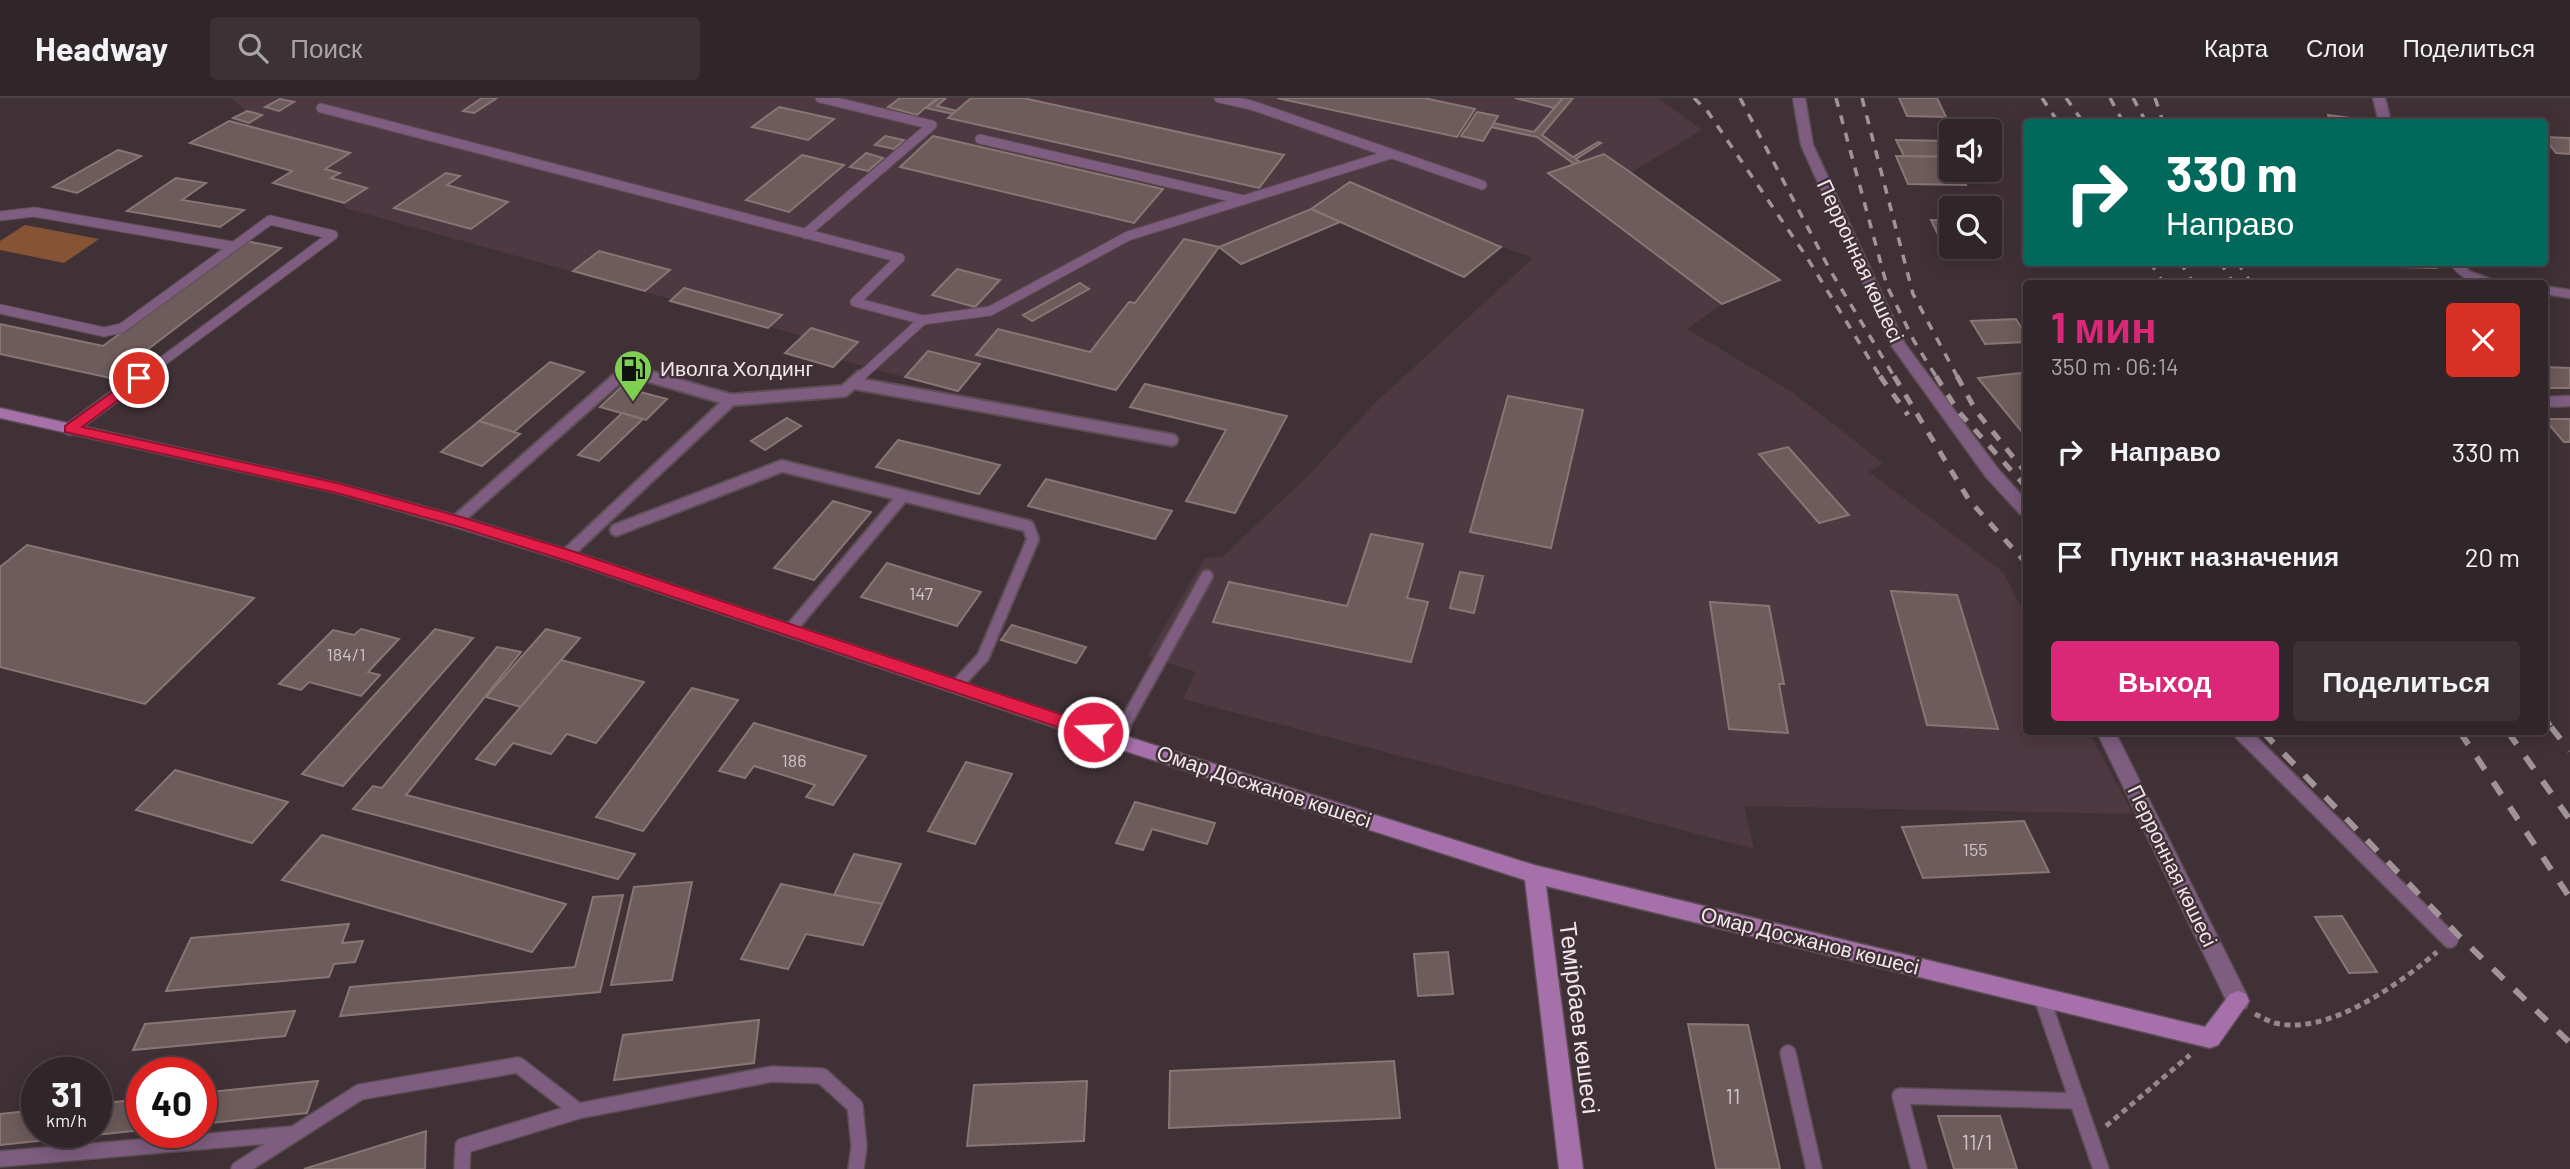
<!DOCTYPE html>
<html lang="ru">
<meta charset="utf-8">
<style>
:root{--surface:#302529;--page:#3c3135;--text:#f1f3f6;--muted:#a8a5a8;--line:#4b4246;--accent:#db2777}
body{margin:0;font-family:Barlow,sans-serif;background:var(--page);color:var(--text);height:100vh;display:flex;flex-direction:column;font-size:26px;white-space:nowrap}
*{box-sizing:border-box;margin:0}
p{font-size:23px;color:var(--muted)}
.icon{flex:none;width:38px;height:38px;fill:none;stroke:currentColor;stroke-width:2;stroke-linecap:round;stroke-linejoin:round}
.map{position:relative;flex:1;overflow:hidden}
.side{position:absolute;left:2023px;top:182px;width:525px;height:455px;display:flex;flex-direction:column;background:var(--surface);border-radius:7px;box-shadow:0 4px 18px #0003,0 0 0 2px var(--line)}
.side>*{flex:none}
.banner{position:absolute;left:2023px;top:21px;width:525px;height:147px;border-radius:7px;box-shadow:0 4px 18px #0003,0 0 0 2px var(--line);background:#00695c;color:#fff;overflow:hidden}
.tools{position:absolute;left:1939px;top:21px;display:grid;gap:14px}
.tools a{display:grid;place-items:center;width:63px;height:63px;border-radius:7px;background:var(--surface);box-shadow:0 4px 18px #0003,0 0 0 2px var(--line);font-size:35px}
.speed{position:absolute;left:21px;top:959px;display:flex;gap:14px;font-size:35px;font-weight:700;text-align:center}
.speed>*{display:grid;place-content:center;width:91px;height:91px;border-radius:50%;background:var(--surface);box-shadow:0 4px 18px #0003,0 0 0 2px var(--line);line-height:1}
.speed small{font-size:18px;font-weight:400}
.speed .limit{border:10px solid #d22;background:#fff;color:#111}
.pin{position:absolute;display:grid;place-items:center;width:60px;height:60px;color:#fff;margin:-30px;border:4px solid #fff;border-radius:50%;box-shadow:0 2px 7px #0007}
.me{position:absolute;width:77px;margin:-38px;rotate:289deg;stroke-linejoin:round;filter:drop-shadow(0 0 5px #0008)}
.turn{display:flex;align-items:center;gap:24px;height:147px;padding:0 28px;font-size:32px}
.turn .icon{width:91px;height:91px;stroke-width:2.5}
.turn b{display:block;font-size:49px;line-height:60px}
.round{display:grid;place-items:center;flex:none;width:74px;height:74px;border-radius:7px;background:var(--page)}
.headline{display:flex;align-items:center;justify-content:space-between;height:119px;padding:0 28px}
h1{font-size:42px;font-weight:700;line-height:52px;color:var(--accent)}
.action{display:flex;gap:14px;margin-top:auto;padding:14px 28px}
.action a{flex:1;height:80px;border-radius:7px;background:var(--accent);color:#fff;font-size:28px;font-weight:700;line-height:80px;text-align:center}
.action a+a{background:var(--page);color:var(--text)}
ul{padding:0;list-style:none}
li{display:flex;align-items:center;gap:21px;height:105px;padding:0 28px}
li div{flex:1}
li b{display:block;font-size:26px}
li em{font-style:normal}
header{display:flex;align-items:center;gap:42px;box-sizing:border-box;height:98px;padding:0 35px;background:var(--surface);border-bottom:2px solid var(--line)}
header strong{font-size:33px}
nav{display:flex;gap:38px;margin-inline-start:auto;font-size:24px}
.search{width:490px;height:63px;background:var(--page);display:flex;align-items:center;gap:18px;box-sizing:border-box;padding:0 24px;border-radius:7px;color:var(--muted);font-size:26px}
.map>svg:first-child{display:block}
.built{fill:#4e3841}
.green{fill:#865335}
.building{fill:#6e5b5b;stroke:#887574;stroke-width:2}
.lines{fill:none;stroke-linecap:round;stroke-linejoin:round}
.lane-far2-casing{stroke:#5c4e54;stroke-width:11}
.lane-far1-casing{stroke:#5c4e54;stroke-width:15}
.lane-casing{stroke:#5c4e54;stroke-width:18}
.street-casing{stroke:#5c4e54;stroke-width:3}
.secondary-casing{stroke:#5c4e54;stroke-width:3}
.path{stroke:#94888d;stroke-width:5;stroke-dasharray:6 4.5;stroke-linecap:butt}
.lane-far2{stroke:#7e5d81;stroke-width:9}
.lane-far1{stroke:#7e5d81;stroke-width:11}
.lane{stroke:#7e5d81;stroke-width:15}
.street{fill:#7e5d81;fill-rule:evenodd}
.secondary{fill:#a671aa;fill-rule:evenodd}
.rail-far2{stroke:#a19499;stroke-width:3.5;stroke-dasharray:9 9;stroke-linecap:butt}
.rail-far1{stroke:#a19499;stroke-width:5;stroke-dasharray:11 11;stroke-linecap:butt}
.rail{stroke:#a19499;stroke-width:6;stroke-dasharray:15 15;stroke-linecap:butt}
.route{fill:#e11d48;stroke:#92132f;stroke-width:2}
.labels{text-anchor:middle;stroke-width:5;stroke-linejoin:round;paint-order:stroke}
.number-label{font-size:18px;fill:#d0c4c7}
.street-label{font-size:21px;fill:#f1e7eb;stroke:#403137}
.poi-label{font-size:21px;fill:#f1e7eb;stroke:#403137;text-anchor:start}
.near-number-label{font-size:21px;fill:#d0c4c7}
.near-street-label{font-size:24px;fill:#f1e7eb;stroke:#403137}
</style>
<header>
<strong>Headway</strong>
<div class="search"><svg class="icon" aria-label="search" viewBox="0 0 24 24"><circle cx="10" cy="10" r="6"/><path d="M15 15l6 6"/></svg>Поиск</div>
<nav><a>Карта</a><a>Слои</a><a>Поделиться</a></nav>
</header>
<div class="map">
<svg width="2570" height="1071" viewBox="0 0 2570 1071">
<rect width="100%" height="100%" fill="#403137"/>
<polygon class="built" points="231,0 1658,0 1702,32 1630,75 1780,182 1722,206 1687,231 1792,294 1883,365 1869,374 2003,474 2026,518 2026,634 2089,634 2133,716 1744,708 1754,751 1183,601 1196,574 1147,558 1205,460 1222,459 1308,378 1375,305 1533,160 1502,149 1464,179 1340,124 1241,166 1219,149 1116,292 986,259 958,293 840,262 833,269 785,255 802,238 345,110 344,104 291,73 190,45 246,13"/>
<polygon class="green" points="25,127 99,141 64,165 0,152 0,143"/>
<g class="building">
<polygon points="482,0 497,0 474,15 463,13"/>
<polygon points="900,0 937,0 917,17 888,9"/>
<polygon points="939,0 946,0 937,8 957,13 953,16 926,10"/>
<polygon points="971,0 1023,0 1284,57 1259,90 948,20"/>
<polygon points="1277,0 1424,0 1475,11 1457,39"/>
<polygon points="1515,0 1563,0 1554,10"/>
<polygon points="1563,0 1573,0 1542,37 1573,59 1598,44 1601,45 1576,61 1580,64 1574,66 1537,39 1491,29 1494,25 1534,34"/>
<polygon points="1899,0 1937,0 1946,19 1907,18"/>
<polygon points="280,1 294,4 279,13 265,9"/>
<polygon points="779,9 834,21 808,42 752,29"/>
<polygon points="247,13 262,17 249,25 233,20"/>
<polygon points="1477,14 1498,18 1483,43 1461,38"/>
<polygon points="2328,17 2358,21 2359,24 2330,24"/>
<polygon points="229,23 350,55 325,71 340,75 331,80 367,90 344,105 273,85 292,73 190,45"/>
<polygon points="885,38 904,42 894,51 875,47"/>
<polygon points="933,38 1163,91 1134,125 900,69"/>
<polygon points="2544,39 2570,40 2570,56 2556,55"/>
<polygon points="1896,42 1951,43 1951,59 1904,58"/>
<polygon points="118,52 141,58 77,95 53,89"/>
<polygon points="866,55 883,60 868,73 850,69"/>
<polygon points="1604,56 1630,74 1780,182 1722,206 1548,75"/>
<polygon points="802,57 844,67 789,114 746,102"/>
<polygon points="1896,58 1951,59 1951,72 1958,72 1966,87 1908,86"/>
<polygon points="446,75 460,78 447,87 508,104 471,131 394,110"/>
<polygon points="176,80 206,85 182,102 244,112 220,129 127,113"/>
<polygon points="1350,84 1501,149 1464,179 1311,111"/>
<polygon points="1311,111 1340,124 1241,166 1219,149"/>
<polygon points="1931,122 1951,123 1951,143 1941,143"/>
<polygon points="1184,141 1219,149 1116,292 976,257 998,231 1090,254 1129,204 1135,205"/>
<polygon points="246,143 281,150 110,280 0,256 0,226 103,248"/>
<polygon points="599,153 670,172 645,193 573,173"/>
<polygon points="2397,164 2432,164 2436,170 2400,169"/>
<polygon points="957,171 1000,182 975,209 932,197"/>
<polygon points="1080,185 1089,191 1032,223 1023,217"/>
<polygon points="684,190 782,217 768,230 670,203"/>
<polygon points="2016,221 2026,238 2026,244 1985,246 1971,223"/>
<polygon points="811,230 858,244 833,269 785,255"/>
<polygon points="928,253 980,266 958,293 905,279"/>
<polygon points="550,264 584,274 514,334 479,323"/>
<polygon points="2544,269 2570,270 2570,290 2544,290"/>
<polygon points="2020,275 2026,283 2026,339 1978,280"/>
<polygon points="1145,286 1287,318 1235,415 1186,403 1226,332 1130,309"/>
<polygon points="621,289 667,301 646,322 600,309"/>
<polygon points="1508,298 1583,312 1551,450 1470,434"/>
<polygon points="622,315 643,321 599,363 578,357"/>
<polygon points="787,320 801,328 765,352 751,343"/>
<polygon points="2544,321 2570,321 2570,344 2564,344"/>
<polygon points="479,323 520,336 482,368 441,354"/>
<polygon points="898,342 932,350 1000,367 979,396 876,369"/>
<polygon points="1788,349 1849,417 1819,425 1759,356"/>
<polygon points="1046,381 1172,413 1155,441 1028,408"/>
<polygon points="833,403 871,414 814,482 774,470"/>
<polygon points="1371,436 1423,446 1407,500 1428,504 1411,564 1213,524 1229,484 1347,508"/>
<polygon points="27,447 254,500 145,606 0,569 0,469"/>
<polygon points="887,465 981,494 957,528 861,499"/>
<polygon points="1460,474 1483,478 1474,515 1450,510"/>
<polygon points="1891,493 1957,497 1998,631 1927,627"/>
<polygon points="1710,504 1769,508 1784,586 1779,586 1788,635 1729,631"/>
<polygon points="1012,527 1086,549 1076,565 1001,542"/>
<polygon points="361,531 399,541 368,574 380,577 361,598 309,584 301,592 279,586 333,532 354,537"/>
<polygon points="435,531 473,540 343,688 302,676"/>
<polygon points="546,531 580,540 521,609 486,599"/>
<polygon points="497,549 521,554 406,697 635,756 618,781 353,711 373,688 382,690"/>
<polygon points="561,562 644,584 596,645 567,636 551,656 513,645 495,667 476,661"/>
<polygon points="692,590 738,602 643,733 596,719"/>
<polygon points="754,625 866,658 833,707 806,699 815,687 754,668 745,680 719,673"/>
<polygon points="966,664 1012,676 975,746 928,733"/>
<polygon points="175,672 288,704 252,745 136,712"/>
<polygon points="1135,704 1215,725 1207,746 1152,731 1143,752 1116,745"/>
<polygon points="2024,723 2049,774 1923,780 1902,729"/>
<polygon points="322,737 566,806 532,854 282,782"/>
<polygon points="854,756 901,766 882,806 834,797"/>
<polygon points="692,784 672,882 611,887 634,789"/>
<polygon points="781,786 834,797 882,806 863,847 806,836 788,871 741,861"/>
<polygon points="623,797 600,894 340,918 350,889 575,869 593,799"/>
<polygon points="2342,818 2377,874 2349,875 2315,819"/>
<polygon points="349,826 342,845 363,843 355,864 334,866 329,879 166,893 191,840"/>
<polygon points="1448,854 1453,896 1418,898 1414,856"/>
<polygon points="295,913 285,938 133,952 145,926"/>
<polygon points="759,922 754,965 614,982 623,937"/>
<polygon points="1688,926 1748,927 1780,1071 1716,1071"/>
<polygon points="1394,963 1400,1020 1169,1030 1170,973"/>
<polygon points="318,983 307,1015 201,1026 201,995"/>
<polygon points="1087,983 1084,1043 967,1048 974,987"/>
<polygon points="142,1001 142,1032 0,1047 0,1016 37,1012 37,1034 96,1034 96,1006"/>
<polygon points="1938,1018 2000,1018 2017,1071 1954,1071"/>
<polygon points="426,1033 425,1071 304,1071"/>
</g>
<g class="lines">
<defs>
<g id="lane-far2">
<polyline points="1219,0 1251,7 1482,87"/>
<polyline points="321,10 900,160 855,204 923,222"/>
<polyline points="980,41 1244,102"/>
<polyline points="0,118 34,114 231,148"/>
<polyline points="805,136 932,27 820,0"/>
<polyline points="0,211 104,234 122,230 270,122 333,137 140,280"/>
<polyline points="618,280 627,272 654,280"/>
<polyline points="859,280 923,222 990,213 1128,138 1391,56"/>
</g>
<g id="lane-far1">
<polyline points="648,278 731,302"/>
<polyline points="853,285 1172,342"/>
<polyline points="70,331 142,278"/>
<polyline points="456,423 620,278"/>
<polyline points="616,432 782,368 1028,428 1033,441 983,559 956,588"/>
<polyline points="566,457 731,302 844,293 861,278"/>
<polyline points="790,532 903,398"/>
<polyline points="1122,631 1207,478"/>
</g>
<g id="lane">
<polyline points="2241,634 2450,842"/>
<polyline points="1116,642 1123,629"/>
<polyline points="2042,900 2101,1071"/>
<polyline points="1788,955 1814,1071"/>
<polyline points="0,1061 291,1036"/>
<polyline points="239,1071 360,994 518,967 578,1013 772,976 822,978 855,1008 859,1049 856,1071"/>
<polyline points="462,1071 463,1048 578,1013"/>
<polyline points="1919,1071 1900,998 2078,1003"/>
</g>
<g id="street">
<polygon points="1793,0 1805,0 1813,47 1905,246 1998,371 2026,402 2026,417 2020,416 1986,379 1891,247 1801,47"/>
<polygon points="2373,0 2385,0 2391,24 2379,24"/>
<path d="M2449 164H2462L2469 173 2504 186C2478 186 2464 186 2449 164Z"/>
<polygon points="2544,188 2570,192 2570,200 2544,196"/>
<polygon points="2570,298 2570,308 2544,309 2544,299"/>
<polygon points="2097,634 2115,634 2246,896 2249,903 2246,910 2238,913 2230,910"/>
</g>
<polygon id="secondary" points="0,310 337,385 462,419 572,453 1116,635 1534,767 2205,929 2230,896 2238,893 2246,896 2249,903 2218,947 2210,950 1546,788 1583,1071 1559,1071 1525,782 1116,650 560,461 452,428 337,395 0,320"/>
</defs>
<use href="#lane-far2" class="lane-far2-casing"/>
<use href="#lane-far1" class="lane-far1-casing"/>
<use href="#lane" class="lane-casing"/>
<use href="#street" class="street-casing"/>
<use href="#secondary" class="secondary-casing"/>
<g class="path">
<path d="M2255 916C2261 919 2268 923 2275 925 2328 938 2399 886 2437 854"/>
<polyline points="2106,1028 2190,957"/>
</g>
<use href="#lane-far2" class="lane-far2"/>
<use href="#lane-far1" class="lane-far1"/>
<use href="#lane" class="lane"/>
<use href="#street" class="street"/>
<use href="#secondary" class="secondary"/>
<g class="rail-far2">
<polyline points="1694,0 1708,14 1806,158 1881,280"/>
<polyline points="1740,0 1830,172 1895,280"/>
<polyline points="1836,0 1887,188 1914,243 1937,280"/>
<polyline points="1862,0 1913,196 1958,280"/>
<polyline points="2042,0 2058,24"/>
<polyline points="2066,0 2083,24"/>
<polyline points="2110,0 2123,24"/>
<polyline points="2133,0 2146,24"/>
<polyline points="2155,0 2163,24"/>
<polyline points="2150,164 2164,186"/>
<polyline points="2180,164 2194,186"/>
<polyline points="2220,164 2234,186"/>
<polyline points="2237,164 2252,186"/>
</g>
<g class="rail-far1">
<polyline points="1880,278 1908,317"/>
<polyline points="1894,278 1969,402 2026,465"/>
<polyline points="1936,278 1958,313 2026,389"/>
<polyline points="1957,278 1976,313 2026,375"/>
<polyline points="2544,619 2553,631"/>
</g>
<g class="rail">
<polyline points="2551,629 2570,653"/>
<polyline points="2263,634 2460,839 2570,945"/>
<polyline points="2460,634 2570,800"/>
<polyline points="2508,634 2570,722"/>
</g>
</g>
<polygon class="route" points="139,275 144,277 144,283 82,329 337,385 461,419 572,453 1099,629 1102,634 1099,639 1093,641 561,461 453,427 337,395 65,334 65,328"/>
<defs>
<symbol id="fuel-pin" viewBox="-11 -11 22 30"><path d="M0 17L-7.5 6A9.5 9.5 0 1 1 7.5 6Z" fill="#7fd052" stroke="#403137"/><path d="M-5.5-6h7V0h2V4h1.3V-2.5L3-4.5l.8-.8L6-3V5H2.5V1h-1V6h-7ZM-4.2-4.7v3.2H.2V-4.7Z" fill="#111"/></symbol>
</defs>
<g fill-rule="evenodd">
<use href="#fuel-pin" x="611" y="249" width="44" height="60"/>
</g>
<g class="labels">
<g class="number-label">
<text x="921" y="502">147</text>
<text x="346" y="563">184/1</text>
<text x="794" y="669">186</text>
<text x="1975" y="758">155</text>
</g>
<g class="street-label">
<text transform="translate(1860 163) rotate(65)" y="7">Перронная көшесі</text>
<text transform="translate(1264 689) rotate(18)" y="7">Омар Досжанов көшесі</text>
<text transform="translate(2172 768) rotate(64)" y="7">Перронная көшесі</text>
<text transform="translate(1810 843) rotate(14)" y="7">Омар Досжанов көшесі</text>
</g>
<g class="poi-label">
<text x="660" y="278">Иволга Холдинг</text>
</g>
<g class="near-number-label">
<text x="1733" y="1006">11</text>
<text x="1977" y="1052">11/1</text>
</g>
<g class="near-street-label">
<text transform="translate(1579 920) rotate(83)" y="8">Темірбаев көшесі</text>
</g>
</g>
</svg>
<div class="tools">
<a><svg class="icon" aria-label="sound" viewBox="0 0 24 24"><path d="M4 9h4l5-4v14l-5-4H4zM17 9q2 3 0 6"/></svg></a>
<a><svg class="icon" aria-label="search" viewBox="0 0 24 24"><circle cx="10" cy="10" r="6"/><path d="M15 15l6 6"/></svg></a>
</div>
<div class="speed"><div>31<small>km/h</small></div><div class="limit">40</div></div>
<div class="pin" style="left:139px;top:280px;background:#d93025"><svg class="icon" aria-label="arrive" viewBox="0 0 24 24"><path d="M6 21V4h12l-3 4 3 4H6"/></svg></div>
<svg class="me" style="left:1093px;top:634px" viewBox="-20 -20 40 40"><circle r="17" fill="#e11d48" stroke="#fff" stroke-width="3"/><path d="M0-11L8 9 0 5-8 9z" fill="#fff"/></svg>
<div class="banner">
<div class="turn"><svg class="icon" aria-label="right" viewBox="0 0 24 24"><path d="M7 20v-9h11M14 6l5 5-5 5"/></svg><div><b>330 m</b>Направо</div></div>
</div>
<section class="side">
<div class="headline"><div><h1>1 мин</h1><p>350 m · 06:14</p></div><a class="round" style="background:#d93025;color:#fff"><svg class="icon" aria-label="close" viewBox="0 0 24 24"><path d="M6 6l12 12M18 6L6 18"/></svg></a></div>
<ul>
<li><svg class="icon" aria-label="right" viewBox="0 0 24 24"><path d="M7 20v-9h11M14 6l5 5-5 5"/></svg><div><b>Направо</b></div><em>330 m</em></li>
<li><svg class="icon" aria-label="arrive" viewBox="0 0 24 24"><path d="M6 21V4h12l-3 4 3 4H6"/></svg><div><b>Пункт назначения</b></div><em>20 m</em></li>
</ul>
<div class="action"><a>Выход</a><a>Поделиться</a></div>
</section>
</div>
